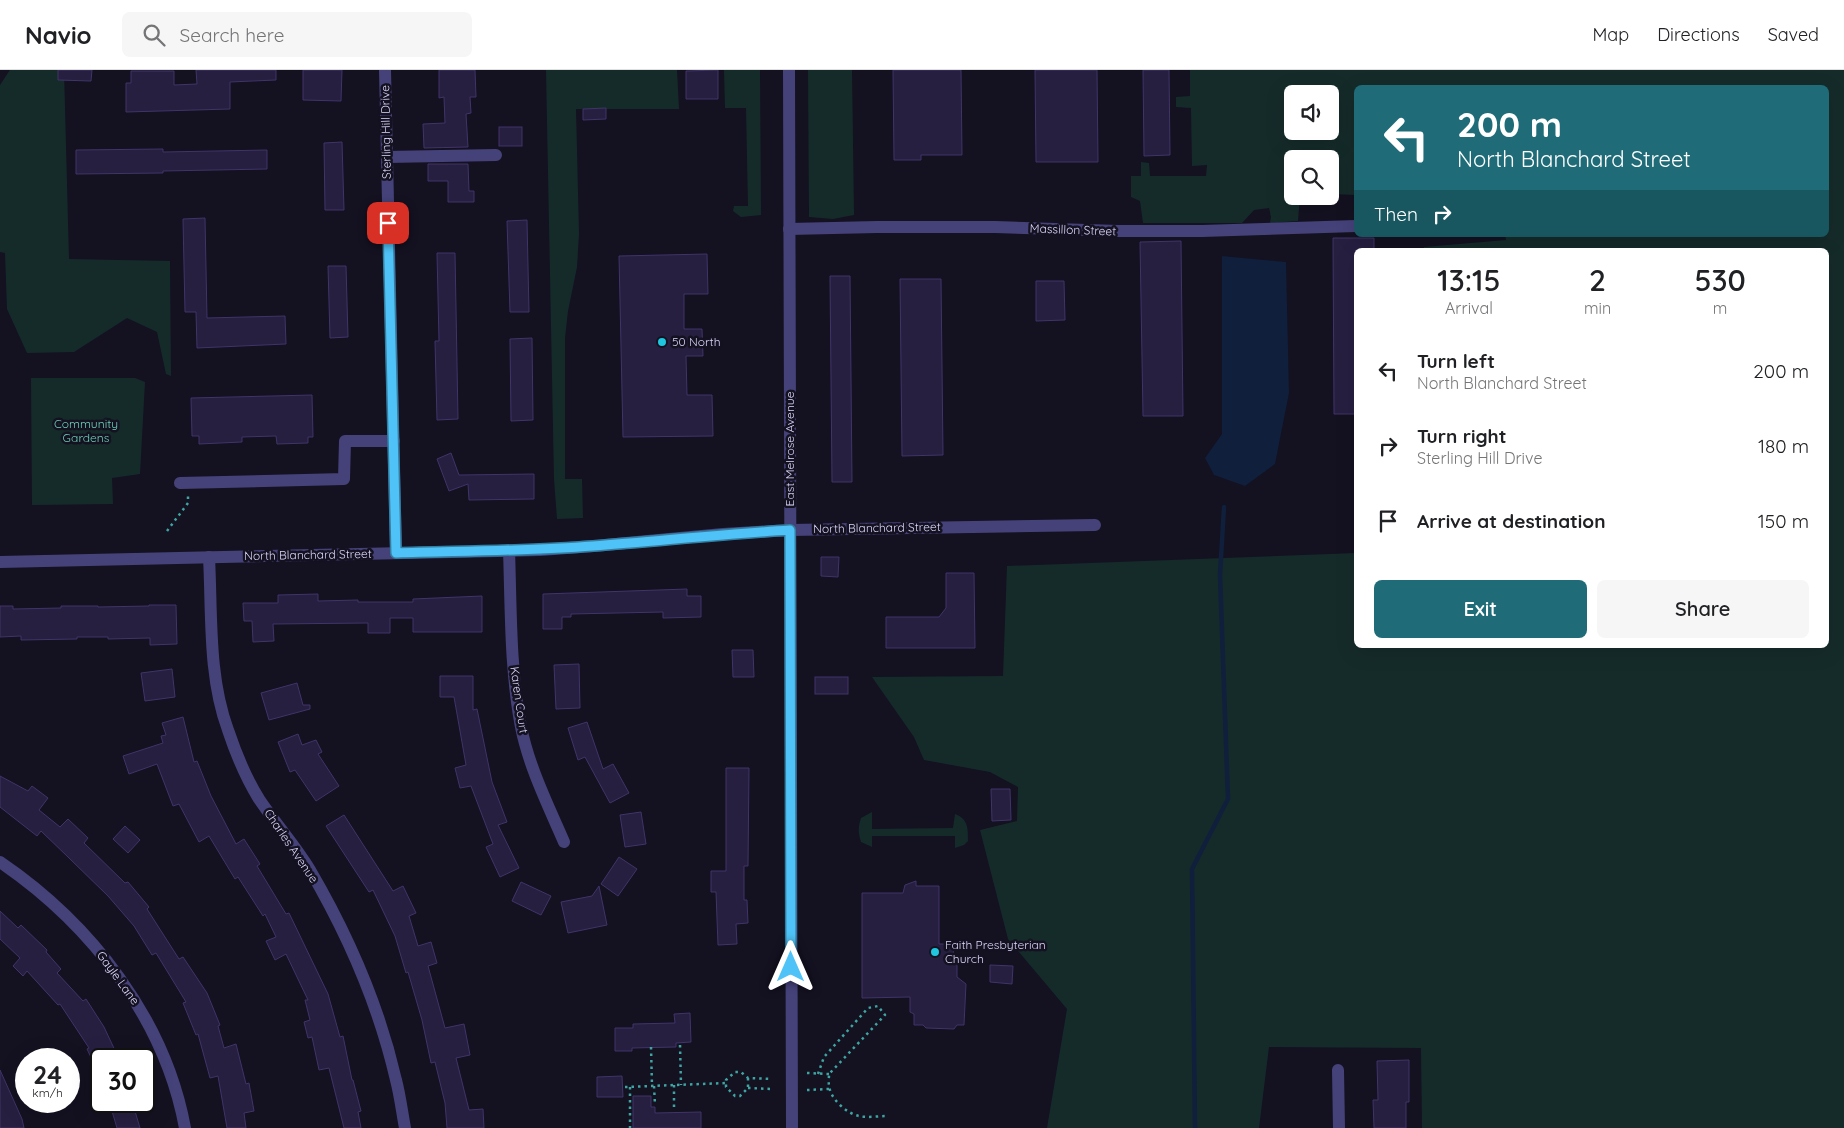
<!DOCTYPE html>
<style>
:root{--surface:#fff;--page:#f6f6f6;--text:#202124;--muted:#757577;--line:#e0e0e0;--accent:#1f6c78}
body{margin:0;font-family:Quicksand,sans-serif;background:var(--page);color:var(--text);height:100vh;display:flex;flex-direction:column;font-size:19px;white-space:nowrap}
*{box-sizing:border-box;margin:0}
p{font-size:16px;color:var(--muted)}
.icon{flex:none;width:28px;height:28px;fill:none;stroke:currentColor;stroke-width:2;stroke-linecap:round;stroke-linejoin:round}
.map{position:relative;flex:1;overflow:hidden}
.panel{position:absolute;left:1354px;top:178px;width:475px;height:400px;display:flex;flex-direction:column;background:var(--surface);border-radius:8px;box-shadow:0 5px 20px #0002}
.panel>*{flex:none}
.guide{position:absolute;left:1354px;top:15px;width:475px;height:152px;border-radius:8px;box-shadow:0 5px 20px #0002;background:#1f6c78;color:#fff;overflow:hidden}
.controls{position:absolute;left:1284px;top:15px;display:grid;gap:10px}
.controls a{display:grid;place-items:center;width:55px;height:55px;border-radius:8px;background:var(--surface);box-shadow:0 5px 20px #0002;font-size:25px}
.speed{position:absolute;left:15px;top:978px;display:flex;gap:10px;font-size:25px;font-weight:700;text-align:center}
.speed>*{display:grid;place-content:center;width:65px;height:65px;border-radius:50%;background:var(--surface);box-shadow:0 5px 20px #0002;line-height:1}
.speed small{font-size:12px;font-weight:400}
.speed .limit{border:2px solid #111;border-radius:8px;background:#fff;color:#111}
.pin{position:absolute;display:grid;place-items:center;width:42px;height:42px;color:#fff;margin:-21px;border-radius:10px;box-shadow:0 2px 8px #0006}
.me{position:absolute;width:55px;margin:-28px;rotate:0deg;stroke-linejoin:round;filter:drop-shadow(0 0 4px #0008)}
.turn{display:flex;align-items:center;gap:18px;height:105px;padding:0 20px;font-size:22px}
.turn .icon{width:65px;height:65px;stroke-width:2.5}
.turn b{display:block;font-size:35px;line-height:42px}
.then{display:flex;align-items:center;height:48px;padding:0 20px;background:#0003;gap:10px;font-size:19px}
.eta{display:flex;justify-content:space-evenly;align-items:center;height:85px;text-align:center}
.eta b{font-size:30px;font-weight:600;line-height:35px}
.button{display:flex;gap:10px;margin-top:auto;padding:10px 20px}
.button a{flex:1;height:58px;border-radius:8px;background:var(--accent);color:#fff;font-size:20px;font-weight:600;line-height:58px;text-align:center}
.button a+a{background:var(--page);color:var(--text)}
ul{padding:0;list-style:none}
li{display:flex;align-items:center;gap:15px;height:75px;padding:0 20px}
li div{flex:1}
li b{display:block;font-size:19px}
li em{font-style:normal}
header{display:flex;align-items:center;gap:30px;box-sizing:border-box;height:70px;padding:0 25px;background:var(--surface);border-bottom:1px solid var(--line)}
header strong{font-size:24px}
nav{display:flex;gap:28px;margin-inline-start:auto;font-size:18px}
.search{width:350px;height:45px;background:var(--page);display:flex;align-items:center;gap:12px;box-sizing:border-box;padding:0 18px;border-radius:8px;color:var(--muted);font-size:19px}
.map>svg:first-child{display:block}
.green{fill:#152b2a;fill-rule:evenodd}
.water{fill:#101f3b}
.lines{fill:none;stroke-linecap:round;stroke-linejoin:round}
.stream{stroke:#101f3b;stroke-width:4.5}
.building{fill:#271f40;stroke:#403469}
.path{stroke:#3ea6a2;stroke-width:2.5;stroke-dasharray:2.5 4;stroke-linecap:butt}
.minor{stroke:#45427a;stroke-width:12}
.route-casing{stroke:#337fa1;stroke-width:12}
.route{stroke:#4fc3f7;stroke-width:9}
.poi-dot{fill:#1ec7df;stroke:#141121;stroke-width:2}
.labels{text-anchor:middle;stroke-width:5;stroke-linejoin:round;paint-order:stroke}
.street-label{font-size:12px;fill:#dbd7fa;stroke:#141121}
.poi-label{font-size:12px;fill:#dbd7fa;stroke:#141121;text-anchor:start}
.park-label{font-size:12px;fill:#6cd0b9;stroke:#141121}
</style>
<header>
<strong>Navio</strong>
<div class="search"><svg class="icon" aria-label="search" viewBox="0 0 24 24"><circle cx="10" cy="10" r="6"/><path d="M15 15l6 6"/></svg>Search here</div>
<nav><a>Map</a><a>Directions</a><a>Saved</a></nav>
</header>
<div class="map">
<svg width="1844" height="1058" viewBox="0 0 1844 1058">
<rect width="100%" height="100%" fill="#141121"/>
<g class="green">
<polygon points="10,0 64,0 69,189 170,191 171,306 166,304 157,262 127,248 74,282 27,283 7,239 5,183 0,182 0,15"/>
<polygon points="546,0 677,0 679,39 576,39 579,164 577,197 568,241 565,268 565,409 582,409 583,448 557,449 554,409"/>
<polygon points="724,0 760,0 761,145 741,147 733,141 734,136 748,136 746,38 725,38"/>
<polygon points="808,0 852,0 854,145 833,149 809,147"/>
<path d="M1190 0H1844V1058H1422L1421 978 1269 977 1259 1058H1047L1067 939 1008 869 980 760 1017 751 1018 717 990 702 924 690 914 667 872 607 1003 606 1007 496 1356 483V575H1826V180H1424V177L1506 170 1505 165H1826V18H1356V125L1330 124V89H1292V126H1300L1298 151 1270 153 1271 147 1269 138 1254 140 1242 153H1143L1140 131 1131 127V106H1141V92L1149 93 1150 106H1206L1207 95 1192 96 1191 38 1176 37V27L1190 26ZM1292 24H1330V61H1292Z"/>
<polygon points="31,308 135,308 145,312 140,404 112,408 113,434 32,435"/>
<path d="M872 742V759L953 758 955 744C968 749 968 758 968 771L964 775 955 778V766H872V777L861 772C858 762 858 757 861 748Z"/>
</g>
<polygon class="water" points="1222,186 1286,192 1289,323 1275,394 1245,416 1214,405 1205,388 1222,364"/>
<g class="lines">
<polyline class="stream" points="1195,1058 1192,799 1228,729 1220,505 1224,437"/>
</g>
<g class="building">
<polygon points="58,0 92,0 91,11 58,10"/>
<polygon points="196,0 276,0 276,10 230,12 230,39 126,42 126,13 131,13 131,1 174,1 174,15 197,14"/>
<polygon points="303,0 342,0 341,31 303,30"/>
<polygon points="439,0 475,0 476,27 470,27 471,43 466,44 468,77 424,78 423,54 445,53 444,27 439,28"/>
<polygon points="718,0 718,29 686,29 686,1"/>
<polygon points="893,0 961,0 962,85 921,85 921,90 894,90"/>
<polygon points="1035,0 1097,0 1098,92 1036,92"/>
<polygon points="1143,0 1169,0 1170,85 1144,86"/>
<polygon points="606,38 606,49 583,50 583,39"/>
<rect x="499" y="57" width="23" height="19"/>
<polygon points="342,72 344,140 325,140 324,73"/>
<polygon points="163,79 163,82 267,80 267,99 163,101 163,103 76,104 76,80"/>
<polygon points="428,94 468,94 469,121 474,121 474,132 448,132 448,111 428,111"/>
<polygon points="205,148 207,248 285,246 286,274 197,278 196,242 185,242 183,149"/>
<polygon points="527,150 529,242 510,242 507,151"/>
<polygon points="1333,168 1374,168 1374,180 1356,180 1356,344 1334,344"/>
<polygon points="1181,171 1183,346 1143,346 1140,172"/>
<polygon points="437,183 455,183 458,349 437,350 435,271 439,271"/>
<polygon points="707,184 708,224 684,224 684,259 702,259 703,286 686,286 687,325 712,325 713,366 623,367 619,186"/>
<polygon points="328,196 346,196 348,267 330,268"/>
<polygon points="830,206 850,206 852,412 832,412"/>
<polygon points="900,209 941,209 943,385 902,386"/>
<polygon points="1036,211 1064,211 1065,250 1036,251"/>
<polygon points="532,268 533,350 511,351 510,269"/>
<polygon points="312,325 313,367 308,367 308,373 277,374 276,366 242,367 242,372 199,374 199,366 192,366 191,328"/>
<polygon points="451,383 459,405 534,404 534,429 469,430 468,414 449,421 437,389"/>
<polygon points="821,487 839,487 838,507 821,506"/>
<polygon points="946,503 974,503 975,578 886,578 886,547 939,547 946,538"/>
<polygon points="687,519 687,526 701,526 701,547 663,548 663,542 571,544 571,547 562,547 562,559 543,559 543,524"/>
<polygon points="318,524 318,531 358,530 358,532 413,532 413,529 482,526 482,562 413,562 413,548 390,548 390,563 368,563 368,553 273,554 274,571 253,572 252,551 244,551 243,533 278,533 278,525"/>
<polygon points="149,535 176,535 177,574 150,575 150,568 108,569 108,567 77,567 77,569 21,570 21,566 0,567 0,536 13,536 13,539 61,538 61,536 98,536 98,537 149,536"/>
<polygon points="732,580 753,580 754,607 733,607"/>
<polygon points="579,594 580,638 556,639 554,595"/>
<polygon points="172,599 175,627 145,631 141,603"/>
<polygon points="440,606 473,606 473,640 477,639 492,712 507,752 498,755 519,798 500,807 486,777 493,774 471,716 460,718 455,698 466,695 454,627 440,627"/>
<rect x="815" y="607" width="33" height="17"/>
<polygon points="297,613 303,635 310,635 310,639 269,650 261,623"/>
<polygon points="183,647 194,692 197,691 211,726 236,774 244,769 260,794 257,796 286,844 289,843 328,924 340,967 343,966 352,1010 353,1010 361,1041 358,1042 361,1058 344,1058 329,998 319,1000 312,967 308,968 304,952 310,950 305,930 308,930 286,884 275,890 266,871 276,867 265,844 263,846 238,807 235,809 209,766 199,772 179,734 173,736 157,694 129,704 123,686 163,673 161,666 166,665 162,653"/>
<polygon points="587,652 603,699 613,694 629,723 610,733 585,687 578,690 568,658"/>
<polygon points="298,664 302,675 316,670 322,682 318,684 339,716 316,731 295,700 290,702 278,672"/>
<polygon points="726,698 749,698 748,796 744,796 744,830 747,830 748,853 736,854 737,874 718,875 716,822 711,822 711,801 726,801"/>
<polygon points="0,706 28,721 32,716 48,728 39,740 60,757 68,749 88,768 84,773 125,813 128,812 149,837 147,839 179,889 183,887 207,923 220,955 218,956 224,978 236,974 246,1014 249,1013 254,1041 244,1043 246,1058 227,1058 218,1006 210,1008 198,964 196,965 183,933 186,932 156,883 152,885 134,856 108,826 69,788 41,761 37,766 0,737"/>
<polygon points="991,719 1010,719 1011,750 992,751"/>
<polygon points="641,742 646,774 625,777 620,745"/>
<polygon points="344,745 393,821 403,816 416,843 409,846 418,876 431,872 437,893 428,896 445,958 464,954 470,985 456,988 469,1040 483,1039 484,1058 447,1058 445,1033 435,992 431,993 422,950 408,902 406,903 395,866 373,820 369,822 326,756"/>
<polygon points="125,756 140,770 128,783 113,769"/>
<polygon points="619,787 637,799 618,826 601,814"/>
<polygon points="916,811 916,816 939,816 939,874 953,874 954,891 957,891 957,907 966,914 964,955 957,955 954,959 926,958 923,955 914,955 914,944 910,942 910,927 862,928 862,823 903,823 905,815"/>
<polygon points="521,812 551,826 541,845 512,831"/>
<polygon points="599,816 607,855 568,863 561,832 592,826"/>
<polygon points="0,841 18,858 21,855 47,880 46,882 61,899 57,903 83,931 86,929 104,957 119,989 101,989 101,1008 87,979 89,978 60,934 58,935 27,901 23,906 13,896 20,888 0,869"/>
<polygon points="990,895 1013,896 1012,914 990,912"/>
<polygon points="690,943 691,972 676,973 676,977 632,978 632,981 615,981 615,958 633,958 633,954 675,953 674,944"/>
<polygon points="1409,990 1409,1032 1406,1032 1406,1058 1374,1058 1373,1030 1378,1030 1377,991"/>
<polygon points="0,1000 22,1049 24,1058 0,1058"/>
<polygon points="622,1006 623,1027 597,1027 597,1007"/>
<polygon points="633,1026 651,1026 651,1037 655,1037 655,1043 701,1042 701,1058 633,1058"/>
<polygon points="109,1031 132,1031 140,1058 117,1058"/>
</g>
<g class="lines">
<g class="path">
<polyline points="167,461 188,433 188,425"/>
<polyline points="680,975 681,1015"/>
<polyline points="651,977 652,1016"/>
<polyline points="807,1003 829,1004"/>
<path d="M818 1004 824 987 868 938 878 936 885 945 829 1004C829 1009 828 1015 830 1020 833 1031 848 1044 859 1046 867 1048 878 1046 887 1046"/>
<polyline points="748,1008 748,1018 740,1026 735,1026 726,1017 726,1010 735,1002 741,1002 748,1008 772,1009"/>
<polyline points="674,1015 674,1039"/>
<polyline points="654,1016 655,1035"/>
<polyline points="625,1017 726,1013"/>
<polyline points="630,1017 630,1058"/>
<polyline points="748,1018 772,1019"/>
<polyline points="807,1020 829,1019"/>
</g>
<g class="minor">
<polyline points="385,0 396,483"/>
<polyline points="789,0 792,1058"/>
<polyline points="387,87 496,85"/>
<polyline points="789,159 877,157 995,157 1118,161 1202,161 1356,156"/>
<polyline points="180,413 344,409 345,371 394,371"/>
<path d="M509 480C511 539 510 599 521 657 529 697 548 735 564 772"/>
<path d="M209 487C212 544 208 606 228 660 236 684 246 708 259 729 275 753 295 775 310 800 348 865 379 936 396 1010 400 1025 402 1042 405 1058"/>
<polyline points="0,492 540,480 594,476 723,464 790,460 1095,455"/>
<path d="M0 792C91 854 165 949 185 1058"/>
<polyline points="1338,1000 1339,1058"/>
</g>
</g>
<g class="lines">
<defs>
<path id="route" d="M388 153 396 483C462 481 528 481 593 476 659 471 724 464 790 460L791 897"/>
</defs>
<use href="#route" class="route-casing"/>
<use href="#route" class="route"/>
</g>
<g class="poi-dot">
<circle cx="662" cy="272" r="5"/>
<circle cx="935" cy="882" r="5"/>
</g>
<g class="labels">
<g class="street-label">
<text transform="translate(386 62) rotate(-91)" y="4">Sterling Hill Drive</text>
<text transform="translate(1073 160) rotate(2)" y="4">Massillon Street</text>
<text transform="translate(790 379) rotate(-90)" y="4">East Melrose Avenue</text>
<text transform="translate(877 458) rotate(-1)" y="4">North Blanchard Street</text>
<text transform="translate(308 485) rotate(-1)" y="4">North Blanchard Street</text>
<text transform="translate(519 630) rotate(82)" y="4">Karen Court</text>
<text transform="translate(291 776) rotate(56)" y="4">Charles Avenue</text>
<text transform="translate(118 908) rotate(54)" y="4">Gayle Lane</text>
</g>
<g class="poi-label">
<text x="672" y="276">50 North</text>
<text x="945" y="879">Faith Presbyterian<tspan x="945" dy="14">Church</tspan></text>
</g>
<g class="park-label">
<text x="86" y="358">Community<tspan x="86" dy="14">Gardens</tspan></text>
</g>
</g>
</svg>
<div class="controls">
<a><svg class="icon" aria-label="sound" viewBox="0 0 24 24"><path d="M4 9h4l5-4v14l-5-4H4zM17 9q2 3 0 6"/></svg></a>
<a><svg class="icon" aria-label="search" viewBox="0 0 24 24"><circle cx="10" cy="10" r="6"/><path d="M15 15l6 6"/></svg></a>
</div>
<div class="speed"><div>24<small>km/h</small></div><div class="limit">30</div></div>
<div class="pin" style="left:388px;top:153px;background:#d93025"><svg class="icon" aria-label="arrive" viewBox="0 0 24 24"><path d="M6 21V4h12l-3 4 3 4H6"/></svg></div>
<svg class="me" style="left:791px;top:897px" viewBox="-20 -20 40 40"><path d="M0-17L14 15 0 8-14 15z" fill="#4fc3f7" stroke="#fff" stroke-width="4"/></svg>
<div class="guide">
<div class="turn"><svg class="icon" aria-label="left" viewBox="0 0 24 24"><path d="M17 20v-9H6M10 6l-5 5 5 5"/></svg><div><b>200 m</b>North Blanchard Street</div></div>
<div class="then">Then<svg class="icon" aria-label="right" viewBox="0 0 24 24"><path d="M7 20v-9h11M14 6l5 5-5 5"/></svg></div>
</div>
<section class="panel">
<div class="eta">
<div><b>13:15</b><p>Arrival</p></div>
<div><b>2</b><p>min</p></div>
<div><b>530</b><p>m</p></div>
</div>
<ul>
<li><svg class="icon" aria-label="left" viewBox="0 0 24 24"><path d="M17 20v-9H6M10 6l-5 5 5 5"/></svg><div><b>Turn left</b><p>North Blanchard Street</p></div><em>200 m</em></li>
<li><svg class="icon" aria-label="right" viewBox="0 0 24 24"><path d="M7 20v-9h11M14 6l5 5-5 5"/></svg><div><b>Turn right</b><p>Sterling Hill Drive</p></div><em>180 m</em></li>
<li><svg class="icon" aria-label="arrive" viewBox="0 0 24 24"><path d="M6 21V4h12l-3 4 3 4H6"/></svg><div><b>Arrive at destination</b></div><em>150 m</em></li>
</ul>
<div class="button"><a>Exit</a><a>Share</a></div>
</section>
</div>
